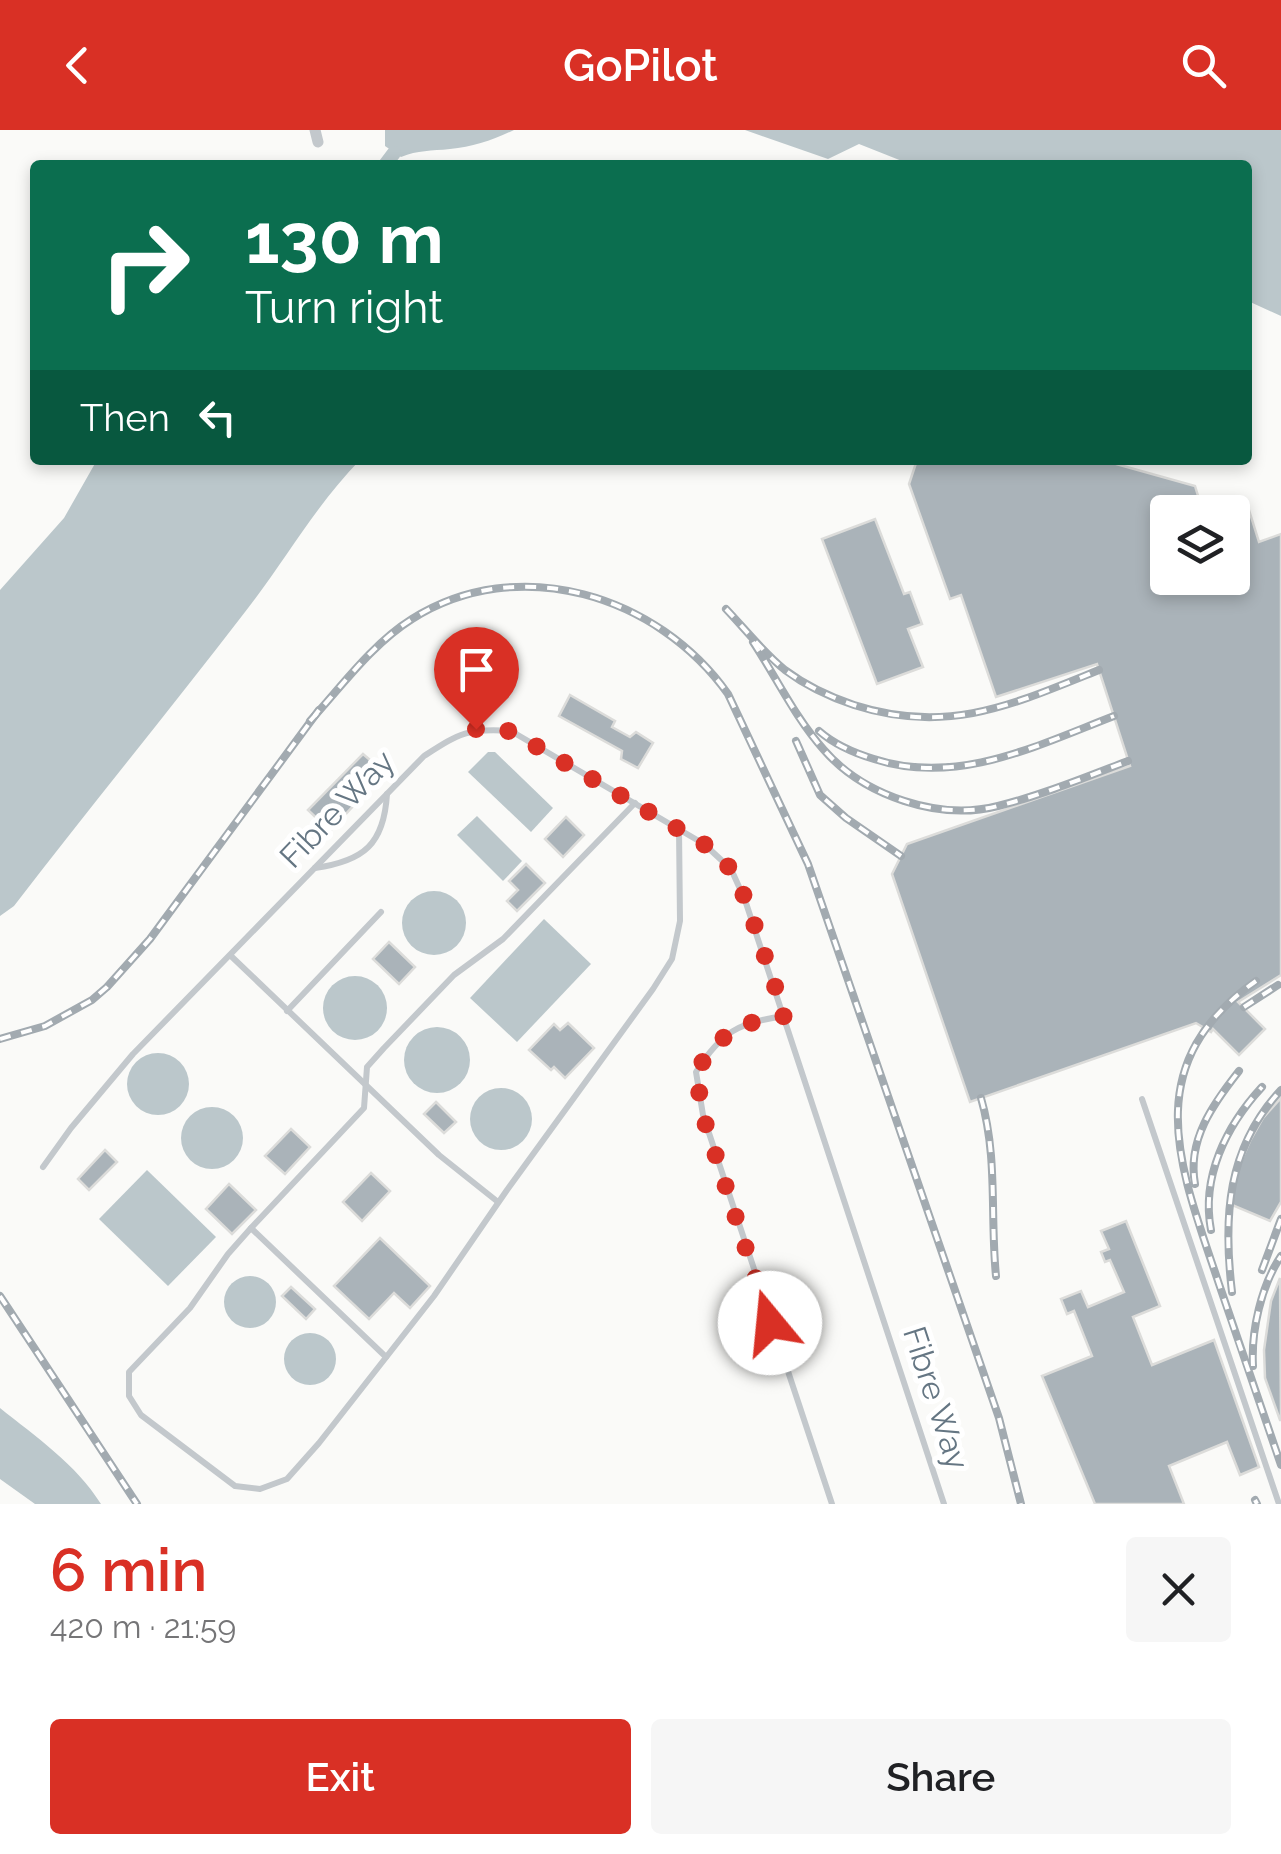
<!DOCTYPE html>
<meta charset="utf-8">
<style>
:root{--surface:#fff;--page:#f6f6f6;--text:#202124;--muted:#757577;--accent:#d93025}
body{margin:0;font-family:Raleway,sans-serif;background:var(--page);color:var(--text);height:100vh;display:flex;flex-direction:column;font-size:38px;white-space:nowrap}
*{box-sizing:border-box;margin:0}
p{font-size:32px;color:var(--muted)}
.icon{flex:none;width:55px;height:55px;fill:none;stroke:currentColor;stroke-width:2;stroke-linecap:round;stroke-linejoin:round}
.map{position:relative;height:1374px;overflow:hidden}
.sheet{display:flex;flex-direction:column;background:var(--surface);flex:1}
.sheet>*{flex:none}
.guide{position:absolute;left:30px;top:30px;width:1222px;height:305px;border-radius:10px;box-shadow:0 5px 15px #0003;background:#0b6e4f;color:#fff;overflow:hidden}
.buttons{position:absolute;left:1150px;top:365px;display:grid;gap:20px}
.buttons a{display:grid;place-items:center;width:100px;height:100px;border-radius:10px;background:var(--surface);box-shadow:0 5px 15px #0003;font-size:50px}
.pin{position:absolute;display:grid;place-items:center;width:85px;height:85px;color:#fff;margin:-102px -42px;border-radius:50% 50% 50% 0;rotate:-45deg;box-shadow:0 0 10px #0007}
.pin .icon{rotate:45deg}
.me{position:absolute;width:110px;margin:-55px;rotate:343deg;stroke-linejoin:round;filter:drop-shadow(0 0 8px #0008)}
.turn{display:flex;align-items:center;gap:35px;height:210px;padding:0 50px;font-size:45px}
.turn .icon{width:130px;height:130px;stroke-width:2.5}
.turn b{display:block;font-size:70px;line-height:85px}
.then{display:flex;align-items:center;height:95px;padding:0 50px;background:#0003;gap:20px;font-size:38px}
.round{display:grid;place-items:center;flex:none;width:105px;height:105px;border-radius:10px;background:var(--page)}
.head{display:flex;align-items:center;justify-content:space-between;height:170px;padding:0 50px}
h1{font-size:60px;font-weight:600;line-height:75px;color:var(--accent)}
.button{display:flex;gap:20px;margin-top:auto;padding:20px 50px}
.button a{flex:1;height:115px;border-radius:10px;background:var(--accent);color:#fff;font-size:40px;font-weight:600;line-height:115px;text-align:center}
.button a+a{background:var(--page);color:var(--text)}
header{display:flex;justify-content:space-between;align-items:center;height:130px;padding:0 50px;background:var(--accent);color:#fff;font-size:45px;font-weight:600}
.map>svg:first-child{display:block}
.water{fill:#bbc7cb}
.lines{fill:none;stroke-linecap:round;stroke-linejoin:round}
.canal{stroke:#bbc7cb;stroke-width:14}
.building{fill:#aab3b9;stroke:#dcdcda;stroke-width:2.5}
.service{stroke:#c3c8cc;stroke-width:6}
.minor{stroke:#c3c8cc;stroke-width:11}
.rail-casing{stroke:#a2aab0;stroke-width:8}
.rail{stroke:#fff;stroke-width:4;stroke-dasharray:11;stroke-linecap:butt}
.route{stroke:#d93025;stroke-width:18;stroke-dasharray:0 32.4}
.labels{text-anchor:middle;stroke-width:10;stroke-linejoin:round;paint-order:stroke}
.street-label{font-size:32px;fill:#657683;stroke:#fff}
</style>
<header><svg class="icon" aria-label="back" viewBox="0 0 24 24"><path d="M15 5l-7 7 7 7"/></svg>GoPilot<svg class="icon" aria-label="search" viewBox="0 0 24 24"><circle cx="10" cy="10" r="6"/><path d="M15 15l6 6"/></svg></header>
<div class="map">
<svg width="1281" height="1374" viewBox="0 0 1281 1374">
<rect width="100%" height="100%" fill="#fafaf8"/>
<g class="water">
<path d="M385 0H514C493 10 473 17 450 19 431 21 418 20 401 27L385 16Z"/>
<polygon points="745,0 1281,0 1281,186 1248,171 1248,35 912,35 859,14 828,29"/>
<path d="M97 330H360C315 376 285 431 245 482 169 581 90 677 14 776L0 786V460L64 388Z"/>
<polygon points="488,622 495,622 553,678 531,702 468,642"/>
<polygon points="477,686 522,731 503,751 457,705"/>
<circle cx="434" cy="793" r="32"/>
<polygon points="544,789 591,834 517,912 470,868"/>
<circle cx="355" cy="878" r="32"/>
<circle cx="437" cy="930" r="33"/>
<circle cx="158" cy="954" r="31"/>
<circle cx="501" cy="989" r="31"/>
<circle cx="212" cy="1008" r="31"/>
<polygon points="147,1040 216,1107 168,1156 99,1089"/>
<circle cx="250" cy="1172" r="26"/>
<circle cx="310" cy="1229" r="26"/>
<path d="M0 1278C36 1307 76 1334 101 1374H35L0 1349Z"/>
</g>
<g class="lines">
<polyline class="canal" points="385,35 394,23"/>
</g>
<g class="building">
<polygon points="917,330 1102,330 1195,356 1203,382 1168,382 1168,448 1232,448 1232,391 1238,389 1237,380 1248,377 1259,412 1281,404 1281,845 1238,872 1265,899 1239,925 1213,899 1211,902 1196,893 970,972 892,744 907,714 1130,636 1097,534 996,567 961,465 950,469 909,354"/>
<polygon points="875,389 904,464 910,462 922,494 908,499 923,537 877,554 822,409"/>
<polygon points="570,565 615,591 612,597 630,607 636,602 653,613 638,638 621,629 622,621 559,586"/>
<polygon points="363,624 384,642 372,656 366,650 348,670 354,675 330,701 308,680"/>
<polygon points="566,687 584,705 563,727 545,709"/>
<polygon points="526,734 545,753 517,781 507,771 518,760 509,751"/>
<polygon points="389,812 415,837 399,854 373,829"/>
<polygon points="568,893 594,918 565,948 554,937 551,940 529,920 554,894 560,900"/>
<polygon points="1281,968 1281,1072 1270,1091 1232,1075 1233,1062 1236,1043 1250,1011 1263,988"/>
<polygon points="436,972 456,992 444,1003 424,984"/>
<polygon points="291,999 310,1017 285,1044 265,1026"/>
<polygon points="105,1020 117,1032 89,1060 78,1049"/>
<polygon points="371,1043 390,1061 362,1091 343,1072"/>
<polygon points="229,1054 256,1080 232,1104 206,1079"/>
<polygon points="1126,1091 1160,1176 1133,1187 1152,1235 1214,1210 1259,1337 1240,1345 1227,1312 1169,1336 1184,1374 1095,1374 1042,1246 1092,1226 1074,1181 1067,1184 1061,1169 1081,1161 1088,1177 1124,1162 1110,1130 1105,1132 1101,1122 1109,1119 1101,1101"/>
<polygon points="380,1108 430,1156 410,1178 394,1163 369,1189 334,1156"/>
<polygon points="1280,1148 1281,1290 1280,1290 1265,1248 1264,1220 1271,1171"/>
<polygon points="291,1157 315,1179 306,1189 282,1166"/>
</g>
<g class="lines">
<g class="service">
<polyline points="635,673 503,809 454,845 384,918 367,937 364,978 251,1098 228,1124 190,1178 129,1242 129,1266 141,1285 235,1356 260,1359 287,1349 319,1313 434,1166 507,1060 653,859 672,829 680,791 679,699"/>
<path d="M315 738C364 731 384 714 387 664"/>
<polyline points="231,826 439,1025 498,1072"/>
<polyline points="287,881 381,782"/>
<path d="M785 886C739 892 721 902 696 942L703 985 832 1374"/>
<polyline points="1142,969 1279,1374"/>
<path d="M43 1037 71 998 133 924 424 626C460 603 467 598 511 601L704 714 731 739 745 770 944 1374"/>
<polyline points="251,1098 386,1227"/>
</g>
<polyline class="minor" points="315,0 318,12"/>
<defs>
<g id="rail">
<path d="M726 479C745 499 763 522 785 540 805 555 830 567 854 575 947 605 1012 575 1099 540"/>
<path d="M753 512C776 547 796 589 824 620 864 666 939 691 998 676 1042 665 1086 647 1128 631"/>
<path d="M310 591C341 557 372 514 412 489 518 422 658 465 728 564L808 734 999 1288 1021 1374"/>
<path d="M819 601C835 615 854 623 874 629 957 656 1036 616 1114 586"/>
<polyline points="796,611 820,665 846,688 901,726"/>
<path d="M1256 851C1135 936 1181 1040 1219 1154 1239 1214 1260 1274 1281 1335"/>
<polyline points="1244,877 1278,855"/>
<polyline points="0,909 45,896 92,870 107,857 150,809 319,580"/>
<path d="M981 968C998 1027 990 1086 996 1146"/>
<path d="M1195 1054C1187 1010 1213 974 1239 941"/>
<path d="M1211 1100C1201 1047 1226 996 1262 957"/>
<polyline points="1262,1140 1281,1089"/>
<path d="M1232 1162C1223 1087 1227 1018 1281 960"/>
<polyline points="0,1166 137,1374"/>
<path d="M1253 1236C1251 1201 1261 1156 1281 1126"/>
<polyline points="1255,1370 1257,1374"/>
</g>
</defs>
<use href="#rail" class="rail-casing"/>
<use href="#rail" class="rail"/>
</g>
<g class="lines">
<path class="route" d="M476 599 510 601 704 714 731 739 746 770 785 886C739 892 721 902 696 942L703 986 770 1193"/>
</g>
<g class="labels">
<g class="street-label">
<text transform="translate(337 679) rotate(-46)" y="11">Fibre Way</text>
<text transform="translate(936 1268) rotate(72)" y="11">Fibre Way</text>
</g>
</g>
</svg>
<div class="buttons">
<a><svg class="icon" aria-label="layers" viewBox="0 0 24 24"><path d="M12 4l9 5-9 5-9-5zM3 14l9 5 9-5"/></svg></a>
</div>
<div class="pin" style="left:476px;top:599px;background:#d93025"><svg class="icon" aria-label="arrive" viewBox="0 0 24 24"><path d="M6 21V4h12l-3 4 3 4H6"/></svg></div>
<svg class="me" style="left:770px;top:1193px" viewBox="-20 -20 40 40"><circle r="19" fill="#fff"/><path d="M0-13L10 11 0 6-10 11z" fill="#d93025"/></svg>
<div class="guide">
<div class="turn"><svg class="icon" aria-label="right" viewBox="0 0 24 24"><path d="M7 20v-9h11M14 6l5 5-5 5"/></svg><div><b>130 m</b>Turn right</div></div>
<div class="then">Then<svg class="icon" aria-label="left" viewBox="0 0 24 24"><path d="M17 20v-9H6M10 6l-5 5 5 5"/></svg></div>
</div>
</div>
<section class="sheet">
<div class="head"><div><h1>6 min</h1><p>420 m · 21:59</p></div><a class="round"><svg class="icon" aria-label="close" viewBox="0 0 24 24"><path d="M6 6l12 12M18 6L6 18"/></svg></a></div>
<div class="button"><a>Exit</a><a>Share</a></div>
</section>
